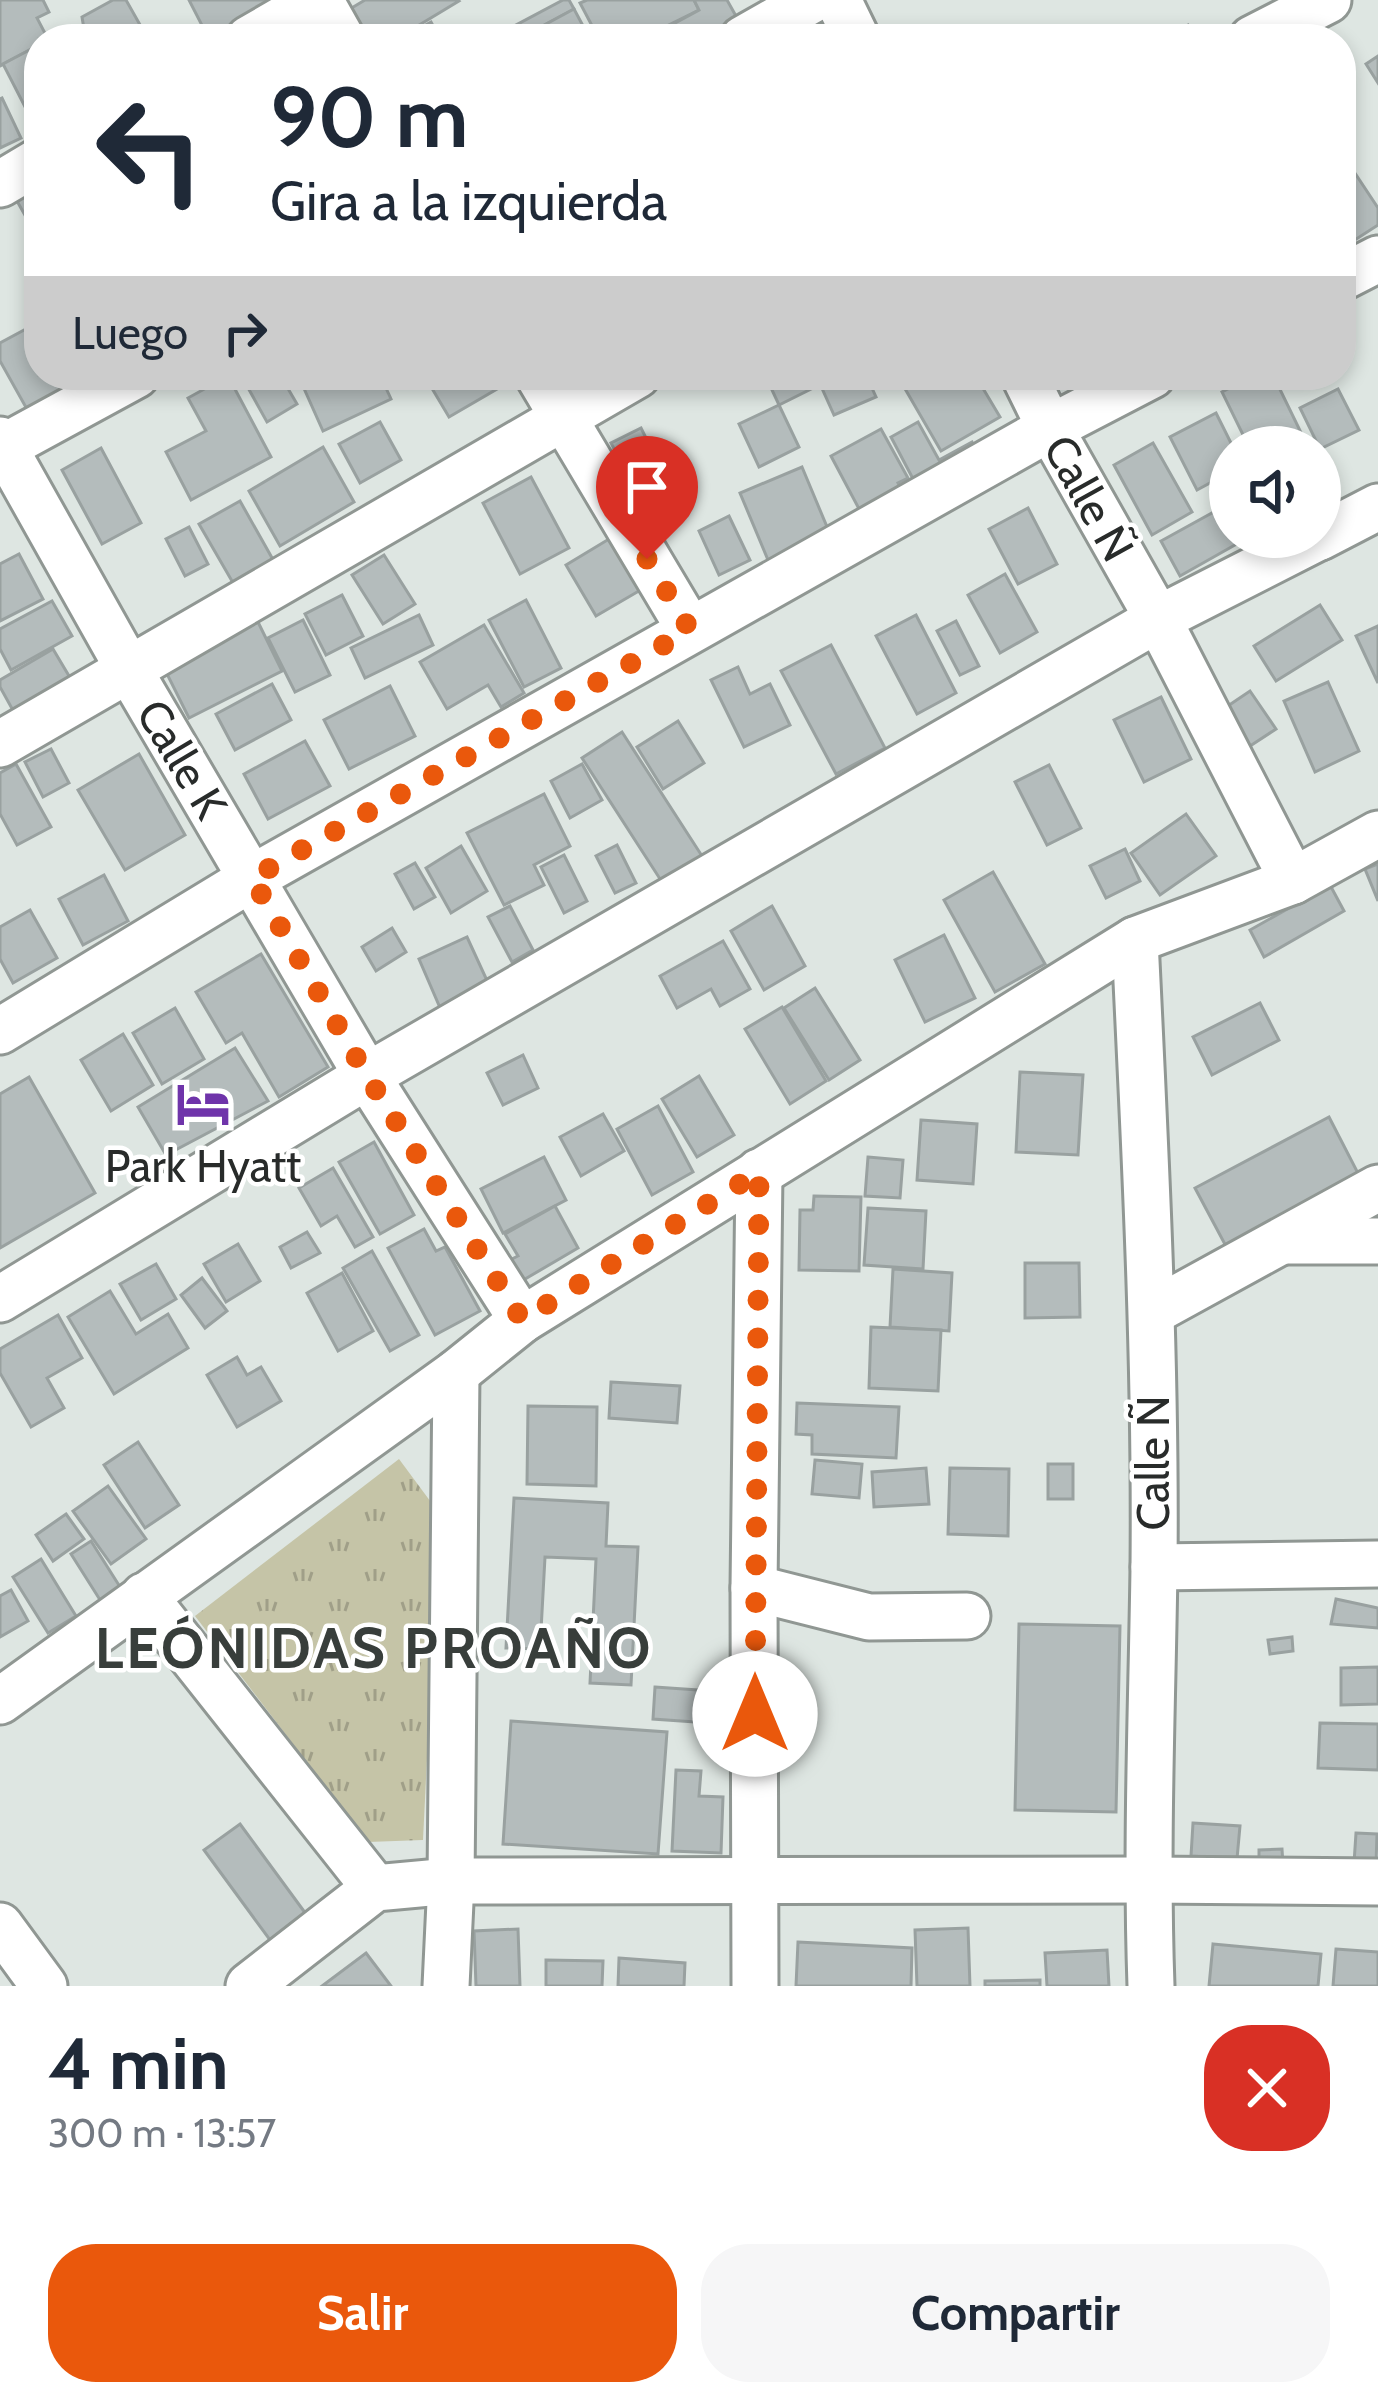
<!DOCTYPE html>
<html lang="es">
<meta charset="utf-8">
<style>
:root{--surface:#fff;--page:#f6f6f7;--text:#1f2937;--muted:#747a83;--accent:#ea580c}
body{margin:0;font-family:Cabin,sans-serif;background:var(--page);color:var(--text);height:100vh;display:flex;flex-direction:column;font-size:45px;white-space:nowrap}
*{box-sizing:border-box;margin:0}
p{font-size:39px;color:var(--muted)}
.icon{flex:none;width:66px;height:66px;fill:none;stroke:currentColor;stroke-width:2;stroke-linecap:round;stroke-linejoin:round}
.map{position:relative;height:1986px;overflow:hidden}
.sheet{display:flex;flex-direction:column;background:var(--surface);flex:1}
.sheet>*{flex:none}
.guide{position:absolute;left:24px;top:24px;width:1332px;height:366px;border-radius:48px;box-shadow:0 6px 18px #0003;background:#fff;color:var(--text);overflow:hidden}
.fabs{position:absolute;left:1209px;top:426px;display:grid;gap:24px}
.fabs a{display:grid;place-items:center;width:132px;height:132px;border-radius:50%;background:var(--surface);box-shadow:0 6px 18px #0003;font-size:60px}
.pin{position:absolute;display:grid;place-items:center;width:102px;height:102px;color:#fff;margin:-123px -51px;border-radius:50% 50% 50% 0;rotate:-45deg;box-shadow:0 0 12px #0007}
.pin .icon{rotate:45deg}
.me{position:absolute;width:132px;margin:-66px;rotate:0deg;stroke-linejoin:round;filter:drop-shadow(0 0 9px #0008)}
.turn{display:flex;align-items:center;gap:42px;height:252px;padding:0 48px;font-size:54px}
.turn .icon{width:156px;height:156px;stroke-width:2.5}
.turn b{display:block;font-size:84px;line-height:102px}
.then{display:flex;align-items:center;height:114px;padding:0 48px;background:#0003;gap:24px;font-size:45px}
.round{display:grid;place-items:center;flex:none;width:126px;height:126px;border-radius:48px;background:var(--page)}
.headline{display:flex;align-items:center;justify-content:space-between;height:204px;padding:0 48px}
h1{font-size:72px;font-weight:800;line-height:90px}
.button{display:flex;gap:24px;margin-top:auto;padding:24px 48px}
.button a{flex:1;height:138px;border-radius:48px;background:var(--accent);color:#fff;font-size:48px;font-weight:800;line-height:138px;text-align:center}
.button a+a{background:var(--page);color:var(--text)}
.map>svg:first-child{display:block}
.grass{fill:url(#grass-tufts)}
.building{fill:#b4bcbc;stroke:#99a1a0;stroke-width:3}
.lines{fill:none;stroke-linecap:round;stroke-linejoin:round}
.minor-casing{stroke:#909793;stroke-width:51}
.minor{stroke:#fff;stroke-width:45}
.route{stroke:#ea580c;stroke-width:21;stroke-dasharray:0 37.8}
.labels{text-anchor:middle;stroke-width:9;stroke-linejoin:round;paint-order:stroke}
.street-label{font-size:45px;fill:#282b2a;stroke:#fff}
.poi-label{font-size:45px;fill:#282b2a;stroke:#fff}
.district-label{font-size:57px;font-weight:bold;letter-spacing:3px;fill:#383e3b;stroke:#fff}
</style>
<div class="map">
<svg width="1378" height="1986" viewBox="0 0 1378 1986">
<defs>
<pattern id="grass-tufts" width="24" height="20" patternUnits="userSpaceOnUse" patternTransform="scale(3)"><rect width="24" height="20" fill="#c5c4a7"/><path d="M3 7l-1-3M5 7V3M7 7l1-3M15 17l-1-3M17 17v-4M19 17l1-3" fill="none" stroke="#a09f88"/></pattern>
</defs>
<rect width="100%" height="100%" fill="#dee6e2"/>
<polygon class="grass" points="399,1459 439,1513 423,1840 368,1842 195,1616"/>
<g class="building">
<polygon points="0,0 43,0 49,12 37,18 48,39 39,39 39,45 0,66"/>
<polygon points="113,0 126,0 148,39 67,39 84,29 82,17"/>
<polygon points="189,0 269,0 273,8 209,39"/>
<polygon points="365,0 458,0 459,1 396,39 368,39 350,9"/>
<polygon points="563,0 569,0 574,9 535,30 540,39 501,39 499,34"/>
<polygon points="587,0 694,0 699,10 640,39 599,39 580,3"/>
<polygon points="694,0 727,0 741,25 716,39 655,39 653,35 699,10"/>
<polygon points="574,9 590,39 540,39 535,30"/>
<polygon points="431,22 440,39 400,39"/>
<polygon points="1188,25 1195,39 1162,39"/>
<polygon points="39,45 39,134 3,64"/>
<polygon points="1378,56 1378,83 1366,64"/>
<polygon points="1341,75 1353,100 1341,105"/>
<polygon points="2,98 21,138 0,148 0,99"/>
<polygon points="1341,152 1378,208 1378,225 1344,247 1341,242"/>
<polygon points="39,188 39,240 17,201"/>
<polygon points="39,322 39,375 92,375 28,411 0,361 0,343"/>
<polygon points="266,375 280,375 297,404 267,422 247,386"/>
<polygon points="298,375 380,375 391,399 323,431"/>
<polygon points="424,375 514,375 516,378 449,417"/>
<polygon points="765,375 810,375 815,387 779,405"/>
<polygon points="816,375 866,375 876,397 834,415"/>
<polygon points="925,375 975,375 1000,417 941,451 904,387"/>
<polygon points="1071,375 1099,375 1077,387"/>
<polygon points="1255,375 1273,375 1308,447 1249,447 1222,392"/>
<polygon points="228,376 271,457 191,500 166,452 206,431 188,398"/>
<polygon points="1338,389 1359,430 1320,449 1300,408"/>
<polygon points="779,405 799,447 759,467 739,424"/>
<polygon points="1216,413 1233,447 1230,447 1230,472 1197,490 1170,437"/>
<polygon points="380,422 401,460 360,483 339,444"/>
<polygon points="918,422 939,460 972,442 983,463 922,496 891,437"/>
<polygon points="641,428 653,452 623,466 611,443"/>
<polygon points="881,429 908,478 898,483 907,500 866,522 831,456"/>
<polygon points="1153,443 1192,512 1152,535 1114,465"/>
<polygon points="323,447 354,502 280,546 249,491"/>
<polygon points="101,448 141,523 102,544 62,470"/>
<polygon points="802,467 835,546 773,572 740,493"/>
<polygon points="1320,471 1335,501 1320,509"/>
<polygon points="531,477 569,548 520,574 483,503"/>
<polygon points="240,501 276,565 236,588 199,524"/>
<polygon points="1230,503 1230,537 1249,537 1180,576 1161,541"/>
<polygon points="1028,508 1057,564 1018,584 989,529"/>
<polygon points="729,516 750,560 719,575 699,531"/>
<polygon points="189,527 208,564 185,576 166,539"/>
<polygon points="614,536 644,588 596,616 566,565"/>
<polygon points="19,554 43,599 0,621 0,564"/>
<polygon points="384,555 415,604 383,624 352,575"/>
<polygon points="1005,574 1037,632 1000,653 968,595"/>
<polygon points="342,595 363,636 326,655 305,614"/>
<polygon points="526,600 561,668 524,687 489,620"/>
<polygon points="52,601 72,636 11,670 0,649 0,629"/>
<polygon points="1320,605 1342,640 1276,681 1254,646"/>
<polygon points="419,615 433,645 365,678 351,648"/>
<polygon points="916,615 956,693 917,714 876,636"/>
<polygon points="303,620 330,675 295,692 268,638"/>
<polygon points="956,621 979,666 960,675 937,631"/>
<polygon points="258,622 282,671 189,718 165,670"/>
<polygon points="484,625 524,693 501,707 488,685 447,709 420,662"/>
<polygon points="1378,626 1378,683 1356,636"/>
<polygon points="831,645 885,748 836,774 781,671"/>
<polygon points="53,649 72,681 15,714 0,687 0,680"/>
<polygon points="738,667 750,694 770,684 790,725 744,747 711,680"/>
<polygon points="1328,682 1359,751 1315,772 1284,701"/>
<polygon points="272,684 291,720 235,750 216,714"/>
<polygon points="390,686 415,736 349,769 324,720"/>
<polygon points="1250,691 1276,729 1241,752 1216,714"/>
<polygon points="1161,697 1191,759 1144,782 1114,720"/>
<polygon points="678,721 704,763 663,789 637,747"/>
<polygon points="622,732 702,856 662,882 582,758"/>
<polygon points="305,741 330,786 268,819 244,774"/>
<polygon points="51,749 69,783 43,797 25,762"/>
<polygon points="139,754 185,835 125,870 78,790"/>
<polygon points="16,764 51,827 17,845 0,814 0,773"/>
<polygon points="582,764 602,800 570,818 551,781"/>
<polygon points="1049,765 1081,828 1047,845 1015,782"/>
<polygon points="544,794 570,846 534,865 544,885 504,905 467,833"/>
<polygon points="1186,814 1216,856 1160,895 1131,853"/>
<polygon points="617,845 636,883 615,893 596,856"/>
<polygon points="461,846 487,891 451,913 426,868"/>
<polygon points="1125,849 1140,881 1106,898 1090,866"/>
<polygon points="564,855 587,901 564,913 541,867"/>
<polygon points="415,863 435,897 414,909 395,874"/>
<polygon points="1378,864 1378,901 1365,869"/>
<polygon points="993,872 1045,964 995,992 944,900"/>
<polygon points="104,875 128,921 83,945 59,899"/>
<polygon points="1330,885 1344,911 1264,957 1250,930"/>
<polygon points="510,906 533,950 512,962 488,917"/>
<polygon points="772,906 805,966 764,990 731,931"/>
<polygon points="30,910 57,958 13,983 0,959 0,927"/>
<polygon points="392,928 406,952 376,971 362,947"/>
<polygon points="944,935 975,998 925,1022 895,960"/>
<polygon points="467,937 490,987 441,1010 419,959"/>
<polygon points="723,941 750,989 720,1006 711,989 677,1008 660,976"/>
<polygon points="261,954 328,1067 279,1097 242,1033 226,1043 196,992"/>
<polygon points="815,988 860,1060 829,1080 784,1008"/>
<polygon points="1260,1003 1279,1040 1212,1075 1193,1037"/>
<polygon points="782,1007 826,1081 790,1104 745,1029"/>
<polygon points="175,1008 204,1059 162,1084 133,1033"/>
<polygon points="123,1034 153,1085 111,1111 81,1060"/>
<polygon points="235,1048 268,1101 166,1155 138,1107"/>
<polygon points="523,1055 538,1088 503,1105 487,1073"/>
<polygon points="1020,1072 1083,1075 1078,1155 1016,1152"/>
<polygon points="699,1076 734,1135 697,1157 662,1099"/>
<polygon points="29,1077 95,1193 0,1248 0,1094"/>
<polygon points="658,1106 693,1172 652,1195 617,1129"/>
<polygon points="603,1114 624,1151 581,1176 560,1137"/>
<polygon points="1329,1117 1361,1179 1228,1250 1195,1188"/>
<polygon points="921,1120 977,1124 973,1184 917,1180"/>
<polygon points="374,1142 414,1215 380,1234 339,1162"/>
<polygon points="544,1157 566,1200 503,1233 481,1189"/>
<polygon points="868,1157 903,1160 900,1198 865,1196"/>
<polygon points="333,1168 373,1237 355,1247 337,1216 321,1226 299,1188"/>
<polygon points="814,1196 861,1197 859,1271 799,1270 800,1210 813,1210"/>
<polygon points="555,1206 578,1248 520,1282 508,1261 518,1256 505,1234"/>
<polygon points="868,1208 926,1211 923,1269 864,1265"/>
<polygon points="424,1229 436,1251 445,1247 480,1311 435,1335 388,1248"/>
<polygon points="307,1232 320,1253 291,1268 280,1247"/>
<polygon points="238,1244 260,1281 226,1302 204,1264"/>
<polygon points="372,1251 419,1335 390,1351 343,1268"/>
<polygon points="1025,1263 1079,1263 1080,1317 1025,1318"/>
<polygon points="156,1264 176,1299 141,1320 120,1284"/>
<polygon points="893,1269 952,1273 949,1331 890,1327"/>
<polygon points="342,1273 373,1331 338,1351 307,1293"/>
<polygon points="202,1278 227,1311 205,1328 181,1295"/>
<polygon points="110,1291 136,1334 168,1314 188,1348 114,1394 68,1317"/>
<polygon points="58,1315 82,1358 47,1378 64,1408 31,1427 0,1373 0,1349"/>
<polygon points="871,1327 941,1330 938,1391 869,1388"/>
<polygon points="237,1357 247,1375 261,1367 281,1401 237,1427 207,1375"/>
<polygon points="611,1382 680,1386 677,1423 609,1418"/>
<polygon points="797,1403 899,1407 896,1458 812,1454 812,1435 796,1434"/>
<polygon points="528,1406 597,1407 596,1486 527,1484"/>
<polygon points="138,1442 179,1505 145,1528 104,1465"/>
<polygon points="815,1460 862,1464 859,1498 812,1494"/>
<rect x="1048" y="1464" width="25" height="35"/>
<polygon points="926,1468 929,1504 874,1507 872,1472"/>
<polygon points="950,1468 1009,1469 1008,1536 948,1534"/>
<polygon points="108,1486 146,1539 111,1564 73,1511"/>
<polygon points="514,1498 608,1503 606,1546 638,1547 631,1685 590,1683 596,1559 545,1557 540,1649 506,1648"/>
<polygon points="66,1514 84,1539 53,1561 36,1535"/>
<polygon points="91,1541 122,1590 102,1603 71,1554"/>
<polygon points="41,1559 76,1616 48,1633 13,1577"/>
<polygon points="11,1590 28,1621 0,1637 0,1596"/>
<polygon points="1336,1599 1378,1608 1378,1628 1331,1624"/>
<polygon points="1019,1624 1120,1626 1116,1812 1015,1810"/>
<polygon points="1292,1637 1293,1651 1270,1654 1268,1640"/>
<polygon points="1378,1667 1378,1704 1341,1705 1341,1668"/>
<polygon points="655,1687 726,1692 723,1724 653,1719"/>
<polygon points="511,1721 667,1732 658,1854 503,1844"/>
<polygon points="1320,1723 1378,1724 1378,1770 1318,1768"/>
<polygon points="676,1770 701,1771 699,1796 723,1797 721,1853 672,1851"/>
<polygon points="1193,1823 1240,1826 1237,1859 1191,1856"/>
<polygon points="240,1824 306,1914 270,1940 204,1850"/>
<polygon points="1356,1833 1377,1834 1376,1864 1354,1863"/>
<polygon points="1282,1849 1283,1865 1259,1866 1259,1850"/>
<polygon points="968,1928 970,1986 917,1986 915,1930"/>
<polygon points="518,1929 520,1986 476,1986 474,1931"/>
<polygon points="798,1942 912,1948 911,1986 796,1986"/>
<polygon points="1213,1944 1321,1954 1318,1986 1209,1986"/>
<polygon points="1336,1949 1378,1952 1378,1986 1333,1986"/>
<polygon points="1107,1950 1109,1986 1047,1986 1045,1953"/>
<polygon points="366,1953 391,1986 322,1986"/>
<polygon points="619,1958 685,1963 684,1986 618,1986"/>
<polygon points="546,1960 603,1961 602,1986 546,1986"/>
<polygon points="1040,1980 1040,1986 985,1986 985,1981"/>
</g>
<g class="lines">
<defs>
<g id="minor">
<polyline points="320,0 342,39"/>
<polyline points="838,0 857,39"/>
<polyline points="249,39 316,0"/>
<polyline points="743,39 812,0"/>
<polyline points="1252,39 1328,0"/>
<polyline points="0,184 39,161"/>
<polyline points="1341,278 1378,259"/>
<polyline points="538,375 690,630"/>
<polyline points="1024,375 1050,428 1158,619 1293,881"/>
<polyline points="0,440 128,668 367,1076 522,1320"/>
<polyline points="0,449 136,375"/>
<polyline points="1320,537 1378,507"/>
<polyline points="0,744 637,375"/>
<path d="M1135 940C1145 1149 1156 1358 1154 1568 1152 1707 1146 1846 1151 1986"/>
<polyline points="0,1031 252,878 1050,428 1152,375"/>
<polyline points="1286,1241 1378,1241"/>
<polyline points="0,1299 367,1076 1158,619 1319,537"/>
<polyline points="1152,1312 1378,1188"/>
<polyline points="1154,1567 1378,1564"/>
<polyline points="754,1588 869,1617 967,1616"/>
<polyline points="144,1596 375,1888"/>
<polyline points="0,1701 456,1373 522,1320 1135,940 1293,881 1378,834"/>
<polyline points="0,1926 44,1986"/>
<polyline points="249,1986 375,1888 451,1881 1147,1880 1378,1882"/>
<polyline points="446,1986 451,1881 456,1373"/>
<polyline points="755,1986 754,1588 759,1172"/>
</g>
</defs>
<use href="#minor" class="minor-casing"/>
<use href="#minor" class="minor"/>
</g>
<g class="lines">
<polyline class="route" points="647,559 690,630 252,878 367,1076 522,1320 759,1172 755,1714"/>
</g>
<defs>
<symbol id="hotel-bare" viewBox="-9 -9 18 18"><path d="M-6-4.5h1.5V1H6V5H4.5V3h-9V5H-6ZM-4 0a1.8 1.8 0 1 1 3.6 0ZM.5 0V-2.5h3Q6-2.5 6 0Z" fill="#6f34aa" stroke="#fff" stroke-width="2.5" paint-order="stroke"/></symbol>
</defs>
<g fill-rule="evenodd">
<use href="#hotel-bare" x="165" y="1066" width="76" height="76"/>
</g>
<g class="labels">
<g class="street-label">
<text transform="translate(1089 498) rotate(61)" y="16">Calle Ñ</text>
<text transform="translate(182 759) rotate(59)" y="16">Calle K</text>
<text transform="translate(1153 1463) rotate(-90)" y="16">Calle Ñ</text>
</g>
<g class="poi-label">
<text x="203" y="1182">Park Hyatt</text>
</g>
<g class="district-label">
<text x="374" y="1668">LEÓNIDAS PROAÑO</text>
</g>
</g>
</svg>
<div class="fabs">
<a><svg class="icon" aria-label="sound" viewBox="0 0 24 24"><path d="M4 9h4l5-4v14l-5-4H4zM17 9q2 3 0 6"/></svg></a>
</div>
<div class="pin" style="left:647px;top:559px;background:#d93025"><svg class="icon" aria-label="arrive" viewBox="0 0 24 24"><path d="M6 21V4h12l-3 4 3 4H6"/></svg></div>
<svg class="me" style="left:755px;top:1714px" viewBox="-20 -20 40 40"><circle r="19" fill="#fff"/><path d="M0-13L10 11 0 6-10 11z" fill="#ea580c"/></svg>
<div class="guide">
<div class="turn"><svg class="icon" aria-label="left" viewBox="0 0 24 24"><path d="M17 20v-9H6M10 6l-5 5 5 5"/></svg><div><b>90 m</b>Gira a la izquierda</div></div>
<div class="then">Luego<svg class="icon" aria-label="right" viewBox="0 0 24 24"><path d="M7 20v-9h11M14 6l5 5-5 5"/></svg></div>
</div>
</div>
<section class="sheet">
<div class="headline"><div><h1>4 min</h1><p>300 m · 13:57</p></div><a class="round" style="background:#d93025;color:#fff"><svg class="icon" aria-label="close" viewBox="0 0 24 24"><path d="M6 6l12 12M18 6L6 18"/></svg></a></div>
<div class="button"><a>Salir</a><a>Compartir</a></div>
</section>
